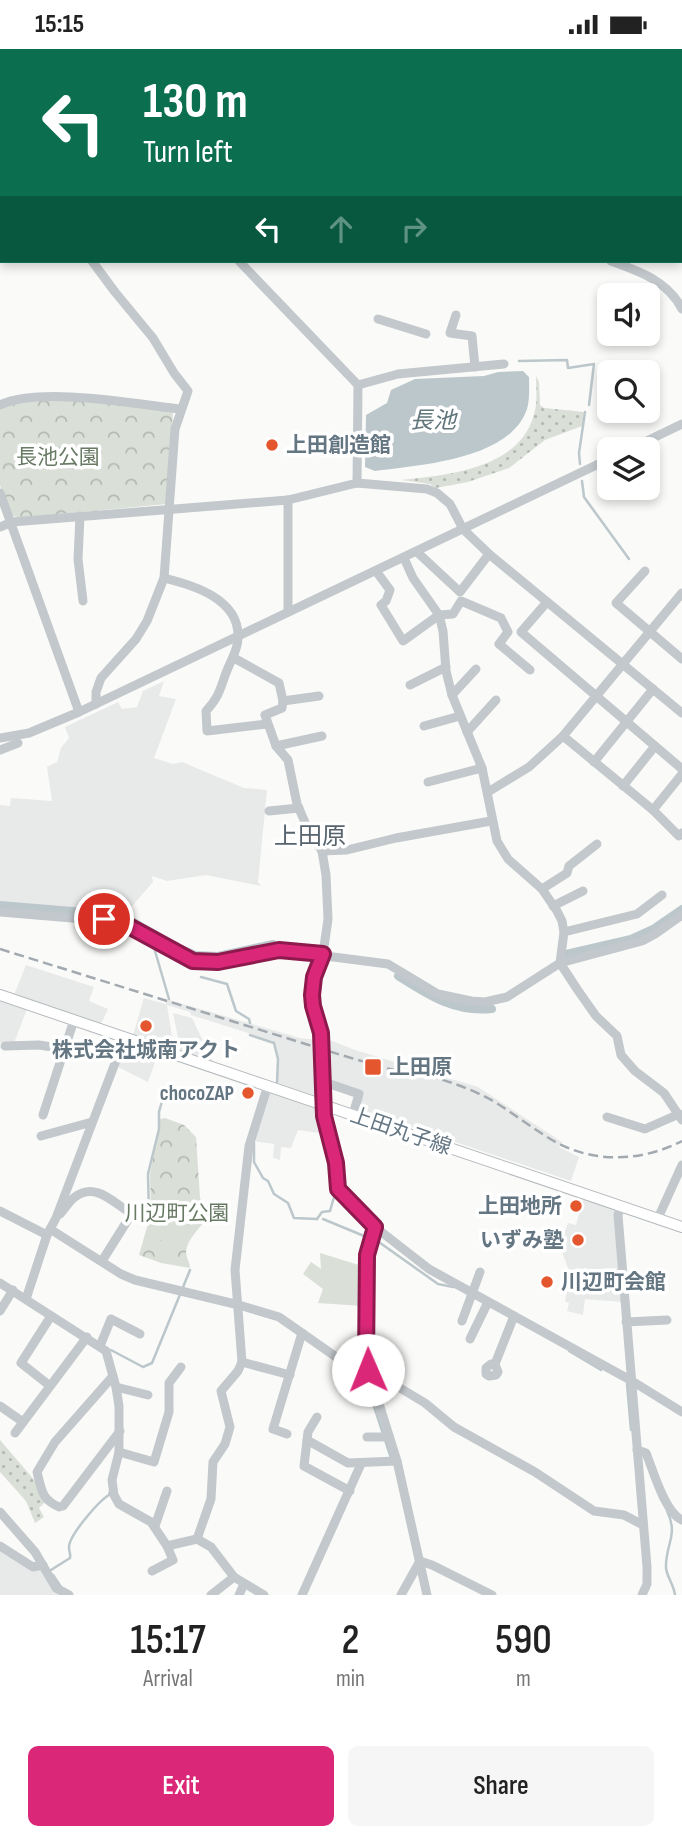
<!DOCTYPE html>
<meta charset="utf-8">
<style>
:root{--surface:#fff;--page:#f6f6f6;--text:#222;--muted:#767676;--accent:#db2777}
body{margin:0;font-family:"Sofia Sans Condensed","Noto Sans JP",sans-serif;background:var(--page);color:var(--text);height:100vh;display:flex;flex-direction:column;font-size:26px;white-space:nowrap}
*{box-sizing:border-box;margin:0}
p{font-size:23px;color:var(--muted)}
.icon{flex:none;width:38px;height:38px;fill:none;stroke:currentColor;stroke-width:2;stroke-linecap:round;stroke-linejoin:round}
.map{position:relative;height:1546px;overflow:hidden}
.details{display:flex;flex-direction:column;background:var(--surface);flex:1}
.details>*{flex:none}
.hud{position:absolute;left:0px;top:0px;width:682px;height:214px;box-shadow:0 4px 10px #0003;background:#0b6e4f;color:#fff;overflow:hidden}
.tools{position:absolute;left:597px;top:234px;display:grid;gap:14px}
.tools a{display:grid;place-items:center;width:63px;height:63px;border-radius:10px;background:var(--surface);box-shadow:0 4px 10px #0003;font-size:35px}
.pin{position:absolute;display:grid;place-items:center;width:60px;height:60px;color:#fff;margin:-30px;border:4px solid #fff;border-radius:50%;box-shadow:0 2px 7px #0007}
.me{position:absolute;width:77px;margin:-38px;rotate:359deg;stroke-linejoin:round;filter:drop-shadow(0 0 5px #0008)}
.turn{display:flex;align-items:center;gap:24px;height:147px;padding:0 28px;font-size:32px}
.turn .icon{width:91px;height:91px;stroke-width:2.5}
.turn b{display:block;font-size:49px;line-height:60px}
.lanes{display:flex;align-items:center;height:66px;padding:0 28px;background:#0003;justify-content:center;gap:35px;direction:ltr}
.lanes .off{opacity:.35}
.eta{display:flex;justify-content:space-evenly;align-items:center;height:119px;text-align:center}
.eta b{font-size:42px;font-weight:600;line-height:49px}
.action{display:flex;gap:14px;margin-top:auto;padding:14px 28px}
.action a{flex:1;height:80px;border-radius:10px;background:var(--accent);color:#fff;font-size:28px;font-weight:600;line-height:80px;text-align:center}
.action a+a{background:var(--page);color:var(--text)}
.status{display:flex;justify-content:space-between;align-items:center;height:49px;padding:0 35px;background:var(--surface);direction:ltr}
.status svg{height:19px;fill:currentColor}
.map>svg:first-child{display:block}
.built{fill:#e8e9e9}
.grass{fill:url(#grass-dots)}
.park{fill:url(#park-crowns)}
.garden{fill:#dadfd7}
.water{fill:#bbc7cb}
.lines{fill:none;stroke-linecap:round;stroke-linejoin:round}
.stream{stroke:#bbc7cb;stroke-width:2.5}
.canal{stroke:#bbc7cb;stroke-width:8}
.major-casing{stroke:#b5babe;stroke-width:12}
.minor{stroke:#c3c8cc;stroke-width:9}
.major{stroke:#fff;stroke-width:10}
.rail{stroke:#a2aab0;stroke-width:2.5;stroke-dasharray:10 5;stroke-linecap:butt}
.route-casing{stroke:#8e194d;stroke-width:18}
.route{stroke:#db2777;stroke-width:12}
.poi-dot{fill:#e4572e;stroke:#fff;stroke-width:2.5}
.labels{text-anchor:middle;stroke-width:7;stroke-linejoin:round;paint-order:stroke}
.poi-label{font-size:21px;font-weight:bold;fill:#657683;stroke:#fff;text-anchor:start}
.park-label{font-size:21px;fill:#687a64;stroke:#fff}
.street-label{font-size:21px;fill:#657683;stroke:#fff}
.water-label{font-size:23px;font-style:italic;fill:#60757c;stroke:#fff}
.quarter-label{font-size:24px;fill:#57646e;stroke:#fff}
</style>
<div class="status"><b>15:15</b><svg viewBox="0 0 49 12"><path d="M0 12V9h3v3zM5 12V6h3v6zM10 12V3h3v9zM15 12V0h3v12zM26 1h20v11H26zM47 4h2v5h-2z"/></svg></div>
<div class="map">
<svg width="682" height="1546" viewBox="0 0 682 1546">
<defs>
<pattern id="grass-dots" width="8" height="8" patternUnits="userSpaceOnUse" patternTransform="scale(1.75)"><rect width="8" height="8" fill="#dadfd7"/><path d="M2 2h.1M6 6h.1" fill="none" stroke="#b4b9b4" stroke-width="1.8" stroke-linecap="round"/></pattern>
<pattern id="park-crowns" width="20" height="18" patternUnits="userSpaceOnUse" patternTransform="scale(1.75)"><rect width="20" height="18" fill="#dadfd7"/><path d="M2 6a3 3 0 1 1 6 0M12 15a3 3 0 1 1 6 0" fill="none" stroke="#b4b9b4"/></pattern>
</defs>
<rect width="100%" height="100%" fill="#fafaf8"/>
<g class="built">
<polygon points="164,632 159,647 176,650 154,709 173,715 182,713 244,739 267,741 258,833 261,837 206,826 167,832 152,827 153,833 126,864 120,862 0,855 0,756 10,757 11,749 52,752 47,718 57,713 61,699 69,689 65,678 118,653 122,660 137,658 143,642"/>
<polygon points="26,916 94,938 89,952 108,960 101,975 14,946"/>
<polygon points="144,949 166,955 166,950 300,989 318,991 327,990 355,1001 478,1038 562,1093 559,1098 579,1108 571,1132 357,1060 362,1044 328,1032 326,1005 320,1003 322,1044 313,1046 278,1034 278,1010 273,992 191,966 190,963 167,956 174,1000 133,986"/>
<polygon points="0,950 27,960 14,994 0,994"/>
<polygon points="173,964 192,969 213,1013 181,1003"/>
<polygon points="126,994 158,1005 148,1033 116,1017"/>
<polygon points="270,1042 322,1060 319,1068 322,1080 320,1084 298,1081 291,1099 281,1098 280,1111 273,1109 274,1095 253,1092"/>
<polygon points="583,1150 616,1161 622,1253 585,1250 583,1266 567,1262 569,1254 565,1252 567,1241 564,1235 568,1219 560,1197 568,1174 576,1176"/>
<polygon points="0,1499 42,1520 64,1546 0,1546"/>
</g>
<g class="grass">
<path d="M536 327 539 333 540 356 544 359 584 363 582 377 545 391 509 419 468 433 436 439 430 435 402 431C448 426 520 420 534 365 538 353 536 340 536 327Z"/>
<polygon points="0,1391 36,1433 45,1453 39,1459 44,1468 35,1474 26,1452 0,1423"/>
</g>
<g class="park">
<polygon points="29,350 100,353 173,363 167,455 18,469 8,464 0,436 0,359"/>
<path d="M165 1069 184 1076 196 1088 200 1149 207 1169C200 1179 187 1190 186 1203 186 1208 190 1214 190 1219L161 1214 139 1206 151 1164 150 1125 160 1070Z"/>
</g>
<g class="garden">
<polygon points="156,1145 180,1153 184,1157 185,1163 172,1196 150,1187 160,1161 154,1158"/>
<polygon points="320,1204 362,1217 362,1257 318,1254 323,1240 303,1225 311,1213 321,1220"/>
</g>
<path class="water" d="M523 322 529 328C529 338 530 350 527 360 510 411 419 416 375 422L365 418 366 366 387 354 391 341 415 330 484 327 498 323Z"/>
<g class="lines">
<g class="stream">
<polyline points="519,312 567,311 568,319 594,315 589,356"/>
<polyline points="580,415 579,404 585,363"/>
<polyline points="582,432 584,448 629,510"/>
<polyline points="161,891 162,888"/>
<polyline points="155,902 169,950"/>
<polyline points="201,928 227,935 236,962 249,970 250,974"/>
<polyline points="250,986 274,994 278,1010 277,1034"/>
<polyline points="254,1094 254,1113 263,1129 268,1132 274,1145 288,1154 294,1169 317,1170"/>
<polyline points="333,1128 331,1136 334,1147 368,1177 363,1207"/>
<polyline points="149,1165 148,1125 159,1080 159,1063 166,1038"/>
<polyline points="317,1170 322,1163 330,1162 334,1148"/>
<polyline points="323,1170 364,1187"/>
<polyline points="376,1191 438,1235 453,1238"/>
<polyline points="362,1297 362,1269"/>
<polyline points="111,1301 143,1318 152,1314 190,1221"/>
<polyline points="569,1302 601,1321"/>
<polyline points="364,1327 391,1409"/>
<polyline points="627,1335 631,1381"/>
<path d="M667 1462C679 1486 665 1496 666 1519 667 1528 674 1536 675 1546"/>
<path d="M51 1521 70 1509C71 1506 69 1502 69 1499 68 1487 99 1452 109 1446L110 1442"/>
<polyline points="53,1526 61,1538"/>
</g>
<g class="canal">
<polyline points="0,856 121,866 181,900 195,906 218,907 273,895"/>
<polyline points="566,905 631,890 653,880 682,860"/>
<path d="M398 927C428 946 454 964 492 960"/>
</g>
<defs>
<polyline id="major" points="0,946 682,1178"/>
</defs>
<use href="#major" class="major-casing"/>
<g class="minor">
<polyline points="120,0 122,2"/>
<polyline points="0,80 2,81"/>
<polyline points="92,212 115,243 153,289 174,324 188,342 175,380 164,529 147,572 136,590 101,629 96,643 96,655"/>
<polyline points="239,212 358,336 357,434"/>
<path d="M611 212C639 222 668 232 682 260"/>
<polyline points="456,266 450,284 472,287 475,318"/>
<polyline points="378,270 426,285"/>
<polyline points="358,336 398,325 504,315"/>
<path d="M0 356C38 337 136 355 180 360"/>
<polyline points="628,401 682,375"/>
<polyline points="0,444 79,663"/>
<polyline points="288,451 288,563"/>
<polyline points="80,467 78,510 83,552"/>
<polyline points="0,478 12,473 288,451 357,434 427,440 437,444 450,455 463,480 489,505 682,664"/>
<polyline points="417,503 460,543 489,505"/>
<polyline points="404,509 413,529 439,566 443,582 446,622 452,646 482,719 497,792 508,810 542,840 557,862 562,872 564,883 560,914 577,940 596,967 617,987 621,1006 635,1022 664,1044 682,1071"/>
<polyline points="376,522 390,541 386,552 381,556 403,592 439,566 453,565 461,552 501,569 508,583 499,595 530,621"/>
<polyline points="645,522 616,554 682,610"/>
<path d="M164 529C193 536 240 550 238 589 238 600 232 609 228 619 220 638 221 646 206 662L207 682 267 675"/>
<polyline points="547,553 521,583 682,720"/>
<polyline points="234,609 279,634 283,652 282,659 265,666 276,697 288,711 297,755 307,778 322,802 326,826 328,870 323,905 314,927 312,946 313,957 321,984 324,1067 336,1114 338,1141 375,1178 429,1220 632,1332 682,1363"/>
<polyline points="410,636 446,618"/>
<polyline points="452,646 476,620"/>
<polyline points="283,652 319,647"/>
<polyline points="424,677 460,667"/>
<polyline points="467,683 496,651"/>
<polyline points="563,687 653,761 679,787 682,784"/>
<polyline points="0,689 29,684 79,663 609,410"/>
<polyline points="276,697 322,687"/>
<polyline points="0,701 18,694"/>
<polyline points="594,713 653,640"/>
<polyline points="428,733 482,719"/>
<polyline points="623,737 655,697"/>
<polyline points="488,743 529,718 563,687 682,544"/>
<polyline points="653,761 682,725"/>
<polyline points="269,762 299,759"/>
<polyline points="322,802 347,801 396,789 491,772"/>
<polyline points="542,840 567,824 569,817 597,795"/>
<polyline points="553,857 583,842"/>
<polyline points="0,863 119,873 178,906 193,912 207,914 279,901 388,915 438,945 471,952 485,953 507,948 560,914 642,892 655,885 682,866"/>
<polyline points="564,883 637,865 662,846"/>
<polyline points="5,997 39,996 65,1000"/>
<polyline points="324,1033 359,1045 353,1065"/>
<polyline points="43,1066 74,971"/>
<polyline points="607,1068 645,1080 679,1065"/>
<polyline points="41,1087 92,1073"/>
<polyline points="621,1157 618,1166 647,1518 647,1535 642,1546"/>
<polyline points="0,1162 47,1186"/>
<path d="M60 1165C65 1160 69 1152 75 1148 94 1133 112 1152 129 1163V1169L102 1212"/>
<polyline points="658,1169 682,1116"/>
<polyline points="375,1178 367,1207 366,1313 397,1412 427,1546"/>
<polyline points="50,1180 121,1225 135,1231 239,1256 279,1268 339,1310 359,1320 375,1324 425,1354 454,1378 535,1423 594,1462 624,1466 643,1476"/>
<polyline points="0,1234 106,1302 116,1338 119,1357 119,1403 112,1431 114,1446 119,1455 151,1473 167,1497 197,1490 211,1498 234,1528 264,1546"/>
<polyline points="26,1250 47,1186 56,1169 125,988"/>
<polyline points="0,1262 13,1241"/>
<polyline points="462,1272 480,1223"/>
<polyline points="626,1273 667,1271"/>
<polyline points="470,1290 488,1253"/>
<polyline points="100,1297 111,1270 140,1285"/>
<polyline points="242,1313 290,1326"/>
<polyline points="495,1315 491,1315 486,1319 486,1325 489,1327 496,1326 498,1323 495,1315 514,1267"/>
<path d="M113 1327 55 1393 37 1423C42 1441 41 1450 59 1458L63 1457 120 1382"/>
<polyline points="50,1337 21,1314 51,1267"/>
<polyline points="116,1338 148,1346"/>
<polyline points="0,1357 23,1373"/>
<polyline points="317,1368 308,1383 304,1417 350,1442"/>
<polyline points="15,1384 87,1288"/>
<polyline points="287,1385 273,1380 302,1284"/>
<polyline points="367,1388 389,1388"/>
<polyline points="307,1391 348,1414 397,1412"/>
<path d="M637 1401 646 1404C653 1421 665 1464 682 1471"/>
<polyline points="119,1403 154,1413 169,1363 169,1334 181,1318"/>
<polyline points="0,1463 35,1503 56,1539 69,1546"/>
<polyline points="155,1477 167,1442"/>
<polyline points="197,1490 211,1450 213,1413 225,1395 230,1378 221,1342 238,1322 242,1313 235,1221 249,1097 268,1036"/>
<polyline points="0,1497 33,1518 43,1516"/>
<polyline points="420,1512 432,1516 492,1546"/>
<polyline points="152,1522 173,1511 167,1497"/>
<polyline points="211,1546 234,1528"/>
<polyline points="239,1546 244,1535"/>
<polyline points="302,1546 361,1415"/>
<polyline points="401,1546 420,1512"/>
</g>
<use href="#major" class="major"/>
<g class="rail">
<polyline points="0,900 341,1006 385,1019 437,1029"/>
<path d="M428 1026C450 1033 472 1040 493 1052 513 1064 532 1079 552 1091 593 1115 641 1113 682 1092"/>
</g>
</g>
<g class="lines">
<defs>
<polyline id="route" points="104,870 125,875 193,912 218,913 279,901 323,905 314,928 312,946 313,957 321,984 324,1067 336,1114 338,1140 375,1178 367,1206 366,1313 368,1321"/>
</defs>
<use href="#route" class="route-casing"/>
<use href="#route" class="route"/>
</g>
<g class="poi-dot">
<circle cx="272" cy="396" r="7"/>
<circle cx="146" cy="977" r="7"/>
<rect x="364" y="1009" width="18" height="18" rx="3.5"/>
<circle cx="248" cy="1044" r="7"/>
<circle cx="576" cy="1157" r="7"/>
<circle cx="578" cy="1191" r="7"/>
<circle cx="547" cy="1233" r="7"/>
</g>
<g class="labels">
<g class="poi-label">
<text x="286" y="403">上田創造館</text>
<text x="146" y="1008" text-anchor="middle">株式会社城南アクト</text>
<text x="389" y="1025">上田原</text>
<text x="234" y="1051" text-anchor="end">chocoZAP</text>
<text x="562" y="1164" text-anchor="end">上田地所</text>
<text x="564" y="1198" text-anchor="end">いずみ塾</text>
<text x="561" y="1240">川辺町会館</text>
</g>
<g class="park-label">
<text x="58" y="415">長池公園</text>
<text x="177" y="1171">川辺町公園</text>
</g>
<g class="street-label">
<text transform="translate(401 1082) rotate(19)" y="7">上田丸子線</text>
</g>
<g class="water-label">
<text x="433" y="379">長池</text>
</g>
<g class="quarter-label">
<text x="310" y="795">上田原</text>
</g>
</g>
</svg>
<div class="tools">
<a><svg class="icon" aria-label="sound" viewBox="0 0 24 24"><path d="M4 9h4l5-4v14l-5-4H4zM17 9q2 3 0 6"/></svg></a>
<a><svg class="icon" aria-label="search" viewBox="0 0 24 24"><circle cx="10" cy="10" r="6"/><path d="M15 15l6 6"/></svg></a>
<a><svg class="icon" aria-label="layers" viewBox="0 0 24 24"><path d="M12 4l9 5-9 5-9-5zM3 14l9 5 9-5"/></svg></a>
</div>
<div class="pin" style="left:104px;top:870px;background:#d93025"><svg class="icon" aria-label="arrive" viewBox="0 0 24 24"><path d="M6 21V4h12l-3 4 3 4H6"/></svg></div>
<svg class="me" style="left:368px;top:1321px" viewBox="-20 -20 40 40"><circle r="19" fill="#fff"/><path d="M0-13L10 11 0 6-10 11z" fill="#db2777"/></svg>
<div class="hud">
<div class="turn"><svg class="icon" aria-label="left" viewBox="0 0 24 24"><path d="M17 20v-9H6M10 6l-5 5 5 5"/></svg><div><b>130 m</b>Turn left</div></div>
<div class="lanes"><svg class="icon" aria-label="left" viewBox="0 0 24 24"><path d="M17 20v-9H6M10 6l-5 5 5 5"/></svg><svg class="icon off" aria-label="ahead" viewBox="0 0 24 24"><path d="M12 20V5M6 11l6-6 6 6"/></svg><svg class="icon off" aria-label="right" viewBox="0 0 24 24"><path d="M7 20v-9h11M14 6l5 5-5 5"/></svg></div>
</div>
</div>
<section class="details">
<div class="eta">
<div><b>15:17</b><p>Arrival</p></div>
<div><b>2</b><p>min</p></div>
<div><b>590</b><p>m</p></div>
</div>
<div class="action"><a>Exit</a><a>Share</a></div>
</section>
